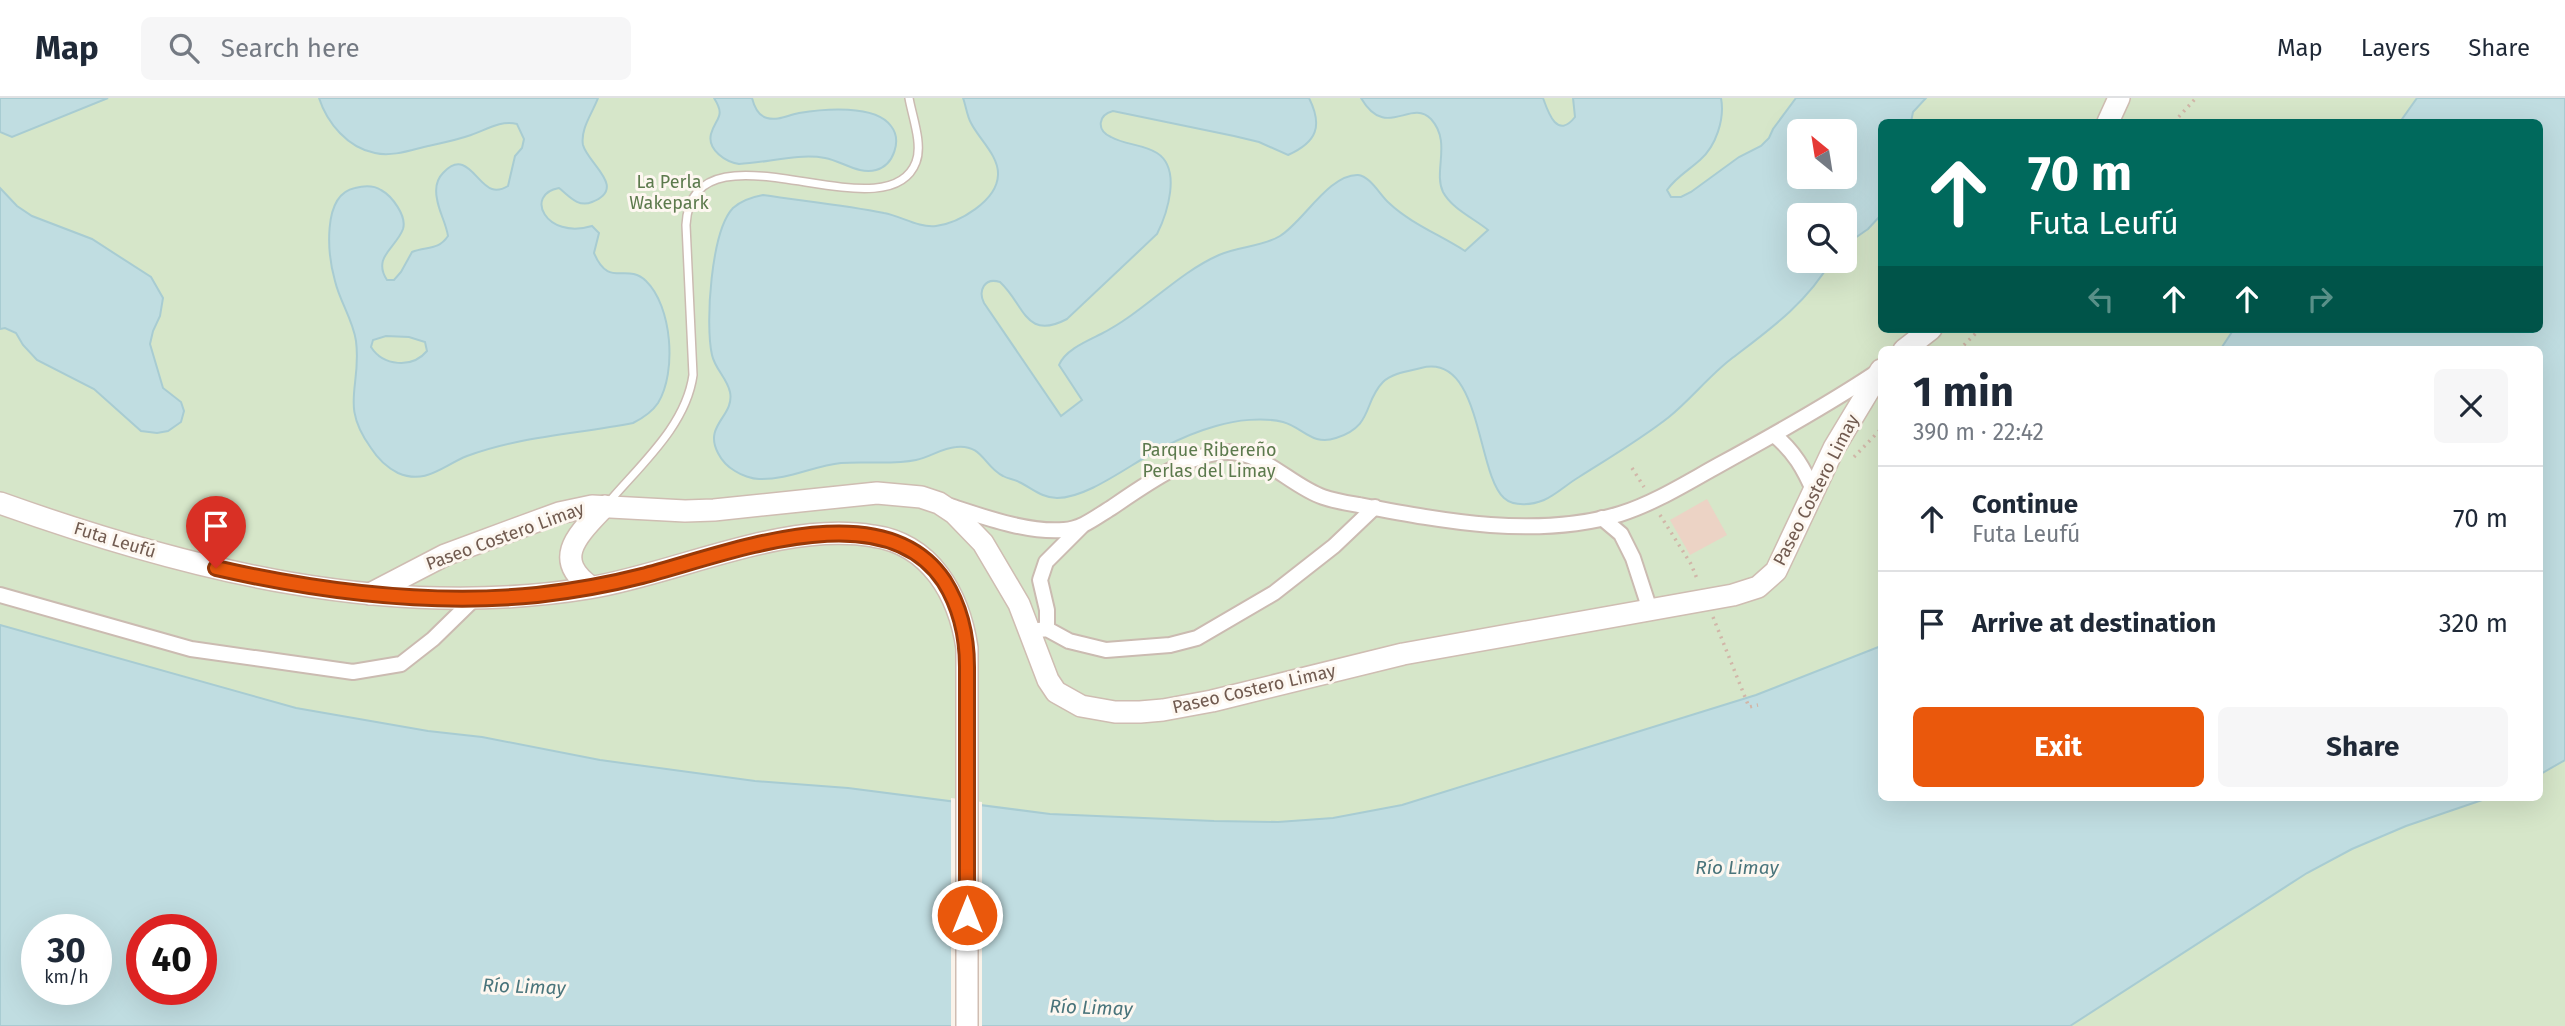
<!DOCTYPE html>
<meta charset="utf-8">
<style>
:root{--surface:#fff;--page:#f6f6f7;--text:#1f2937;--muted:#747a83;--line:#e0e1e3;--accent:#ea580c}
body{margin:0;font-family:"Fira Sans",sans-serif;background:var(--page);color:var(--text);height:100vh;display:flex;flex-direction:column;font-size:26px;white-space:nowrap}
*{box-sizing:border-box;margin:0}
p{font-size:23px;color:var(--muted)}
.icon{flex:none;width:38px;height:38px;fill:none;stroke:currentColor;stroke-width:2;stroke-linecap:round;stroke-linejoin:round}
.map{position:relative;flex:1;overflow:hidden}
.side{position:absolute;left:1878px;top:248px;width:665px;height:455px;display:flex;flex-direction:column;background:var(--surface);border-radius:10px;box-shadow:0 7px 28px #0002}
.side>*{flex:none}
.guide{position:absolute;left:1878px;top:21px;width:665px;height:214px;border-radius:10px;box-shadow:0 7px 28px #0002;background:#00695c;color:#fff;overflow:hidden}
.needle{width:46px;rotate:330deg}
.fabs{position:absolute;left:1787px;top:21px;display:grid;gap:14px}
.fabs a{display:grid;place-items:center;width:70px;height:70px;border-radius:10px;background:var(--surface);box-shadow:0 7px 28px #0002;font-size:35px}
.speed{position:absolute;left:21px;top:816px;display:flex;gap:14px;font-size:35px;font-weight:700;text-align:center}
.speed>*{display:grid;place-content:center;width:91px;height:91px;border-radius:50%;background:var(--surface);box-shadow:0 7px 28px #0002;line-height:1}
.speed small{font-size:18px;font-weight:400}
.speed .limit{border:10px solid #d22;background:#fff;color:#111}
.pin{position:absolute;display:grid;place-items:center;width:60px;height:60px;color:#fff;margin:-72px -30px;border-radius:50% 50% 50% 0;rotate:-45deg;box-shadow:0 0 7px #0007}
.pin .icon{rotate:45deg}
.me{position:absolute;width:77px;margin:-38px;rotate:0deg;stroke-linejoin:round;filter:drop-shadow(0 0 5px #0008)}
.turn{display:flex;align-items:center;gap:24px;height:147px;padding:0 35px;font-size:32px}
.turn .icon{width:91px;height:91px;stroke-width:2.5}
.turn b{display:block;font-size:49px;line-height:60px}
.lanes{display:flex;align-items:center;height:66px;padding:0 35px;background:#0003;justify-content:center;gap:35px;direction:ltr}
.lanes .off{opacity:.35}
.round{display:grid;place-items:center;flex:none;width:74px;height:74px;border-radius:10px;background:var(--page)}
.head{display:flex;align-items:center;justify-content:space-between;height:119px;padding:0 35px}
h1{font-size:42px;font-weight:700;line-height:52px}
.button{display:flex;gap:14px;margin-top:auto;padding:14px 35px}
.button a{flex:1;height:80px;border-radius:10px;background:var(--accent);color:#fff;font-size:28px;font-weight:700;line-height:80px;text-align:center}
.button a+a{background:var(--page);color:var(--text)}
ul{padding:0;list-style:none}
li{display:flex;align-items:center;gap:21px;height:105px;padding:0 35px;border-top:2px solid var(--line)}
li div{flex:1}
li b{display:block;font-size:26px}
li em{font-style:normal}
header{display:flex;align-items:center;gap:42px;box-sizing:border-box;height:98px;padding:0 35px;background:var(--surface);border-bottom:2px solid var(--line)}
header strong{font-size:33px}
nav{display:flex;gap:38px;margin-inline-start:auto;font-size:24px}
.search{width:490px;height:63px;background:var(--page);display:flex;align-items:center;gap:18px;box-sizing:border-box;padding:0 24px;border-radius:10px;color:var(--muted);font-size:26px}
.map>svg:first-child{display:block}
.green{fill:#d6e6c9;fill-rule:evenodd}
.water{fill:#c0dde1;stroke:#a8ccd2;stroke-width:2;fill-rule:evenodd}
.pier{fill:#faf3ea}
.building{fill:#ecd3c5}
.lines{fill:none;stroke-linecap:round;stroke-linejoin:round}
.lane-casing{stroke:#cbbbb1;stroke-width:10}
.street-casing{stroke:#cbbbb1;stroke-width:18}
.secondary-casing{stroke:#cfbdb2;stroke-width:24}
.path{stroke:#d1b6a8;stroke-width:3.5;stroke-dasharray:2 5;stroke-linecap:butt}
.lane{stroke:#fff;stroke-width:7}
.street{stroke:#fff;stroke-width:14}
.secondary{stroke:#fff;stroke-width:21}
.route-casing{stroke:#983908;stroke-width:18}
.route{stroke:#ea580c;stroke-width:12}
.labels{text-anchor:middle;stroke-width:6;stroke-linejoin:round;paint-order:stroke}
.park-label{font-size:18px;fill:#5c7a4d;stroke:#fdf7f0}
.street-label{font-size:18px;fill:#715b50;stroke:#fdf7f0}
.water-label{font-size:19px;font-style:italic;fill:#49747b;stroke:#fdf7f0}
</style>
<header>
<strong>Map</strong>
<div class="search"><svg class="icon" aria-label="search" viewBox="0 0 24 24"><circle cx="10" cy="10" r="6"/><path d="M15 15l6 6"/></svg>Search here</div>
<nav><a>Map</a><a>Layers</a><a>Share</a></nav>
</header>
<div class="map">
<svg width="2565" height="928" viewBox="0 0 2565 928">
<rect width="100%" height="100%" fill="#faf3ea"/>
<g class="green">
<path d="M0 0H2417L2400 24H1881V231H2234L2220 252H1881V548L1756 597 1403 707 1332 720 1278 724 1214 723 1050 716 848 690 755 683 600 662 482 639 428 633 296 610 0 527ZM1799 33H1844V79H1799ZM1799 117H1844V163H1799Z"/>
<polygon points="2565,662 2565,928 2070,928 2307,775 2352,751 2406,728 2488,700 2539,700 2539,677"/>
</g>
<g class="water">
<polygon points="0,0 108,0 12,39 0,34"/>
<path d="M319 0H598C593 14 580 31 583 47 588 66 628 90 592 104 578 110 569 98 559 90 524 96 545 142 592 128L599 135 594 155C609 191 626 164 646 183 672 208 677 274 658 305 652 314 643 320 633 325 578 336 521 338 467 358 442 368 426 387 398 375 386 369 378 361 371 350 339 306 362 289 356 243 353 222 340 204 335 183 328 158 321 97 355 90 363 88 373 87 381 92 392 98 407 118 403 131 396 150 372 159 387 182H394L401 174 412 154C426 148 438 153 448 138 446 125 439 114 437 101 435 91 436 82 443 75 466 50 476 86 492 91 498 93 503 91 508 88L515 58 522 50 524 41 517 26C500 22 486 32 471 37 457 42 442 45 428 48 411 52 392 59 375 55 348 50 327 25 319 0ZM386 238 409 239 425 244 427 253C412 271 383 268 371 249L373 242Z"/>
<path d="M714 0H752C754 8 758 18 767 20 778 23 788 17 799 15 823 11 875 6 891 28 902 42 894 67 876 72 859 77 842 63 825 60 798 55 766 65 739 66 726 64 707 52 711 36 716 19 726 19 714 0Z"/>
<path d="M963 0H1309C1323 28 1317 44 1288 57L1259 44 1234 38 1113 13C1098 17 1096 32 1111 39 1125 47 1143 46 1157 55 1182 71 1167 116 1157 136L1067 221C1025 243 1025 207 1000 184 984 179 978 193 984 205L1061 318 1082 302 1059 267C1065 252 1087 243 1101 236 1143 215 1176 176 1219 157 1239 148 1262 149 1280 138 1303 124 1329 76 1358 77 1370 78 1380 97 1389 105 1410 125 1440 137 1465 153L1488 132C1475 121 1452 111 1443 94 1433 73 1452 44 1431 21 1410 0 1386 43 1361 0H1543C1548 14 1557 42 1575 19L1573 0H1721C1725 21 1716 48 1700 62 1689 72 1676 79 1667 92L1671 99H1681L1691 94 1739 59 1761 48 1769 40 1773 31 1796 0H1926L1913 14 1911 24H1881V117L1868 131 1845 147 1844 117H1799V163H1831C1807 205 1769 232 1731 261 1709 278 1691 301 1669 319 1641 341 1609 360 1579 379 1567 386 1556 397 1544 402 1532 407 1514 409 1504 400 1476 375 1482 254 1421 270 1409 273 1392 275 1383 284 1363 304 1374 328 1336 340 1312 348 1304 330 1283 324 1263 319 1236 322 1216 328 1198 333 1179 341 1162 350 1133 364 1089 400 1057 400 1042 400 1032 390 1019 384 1014 381 1008 381 1003 378 984 369 983 346 956 349 942 350 930 359 916 362 892 367 865 363 841 365 813 368 788 382 759 381 752 381 741 377 735 373 728 369 722 363 718 355 703 327 735 318 730 294 727 280 715 271 712 257 705 226 711 133 733 110 742 102 752 99 763 97 803 103 845 107 884 115 901 118 918 130 936 128 959 125 997 103 998 77 999 58 979 41 971 25 967 18 966 8 963 0ZM1844 33V79H1799V33Z"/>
<polygon points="2417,0 2565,0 2565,662 2539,677 2539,252 2220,252 2234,231 2539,231 2539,24 2400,24"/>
<polygon points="0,90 17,108 32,118 92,141 151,179 163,200 160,218 153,233 150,246 163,290 181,304 184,313 181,324 168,333 157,335 141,333 94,291 37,262 23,247 16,235 5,230 0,231"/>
<path d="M0 527 296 610 428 633 482 639 600 662 755 683 848 690 1050 716 1214 723 1278 724 1333 720 1402 707 1756 597 1881 548V700H2488L2406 728 2352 751 2307 775 2070 928H0ZM37 831H96V891H37ZM142 831H201V891H142Z"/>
</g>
<polygon class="pier" points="951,700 982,704 982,928 951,928"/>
<polygon class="building" points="1707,401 1727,437 1690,457 1670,422"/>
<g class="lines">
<defs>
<path id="lane" d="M608 405C640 367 686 328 693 277L686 127C692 14 887 141 916 64 923 46 912 18 909 0"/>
<g id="street">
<path d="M1774 337C1794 353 1804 371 1814 394"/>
<path d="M950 408C984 419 1028 435 1064 432 1082 431 1096 419 1111 410 1142 389 1190 354 1228 354 1264 354 1291 388 1323 399 1334 403 1347 405 1359 407 1443 423 1536 441 1620 416 1655 405 1688 384 1719 367 1772 338 1824 309 1874 276"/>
<polyline points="1602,420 1621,436 1633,460 1650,512"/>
<polyline points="0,497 191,551 353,574 401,566 433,541 475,500"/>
<polyline points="1047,531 1047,512 1040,482 1046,464 1082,428"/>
<polyline points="1031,533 1047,531 1069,543 1106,552 1170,547 1197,540 1274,495 1334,448 1375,409"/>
</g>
<g id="secondary">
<polyline points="2108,24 2119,0"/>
<polyline points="1904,252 1931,231"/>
<path d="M0 405C188 472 389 523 589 490 679 475 781 423 873 438 931 446 959 497 967 550V928"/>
<path d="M591 489C550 460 580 435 605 408"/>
<polyline points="370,496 445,457 559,415 592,408 685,413 714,412 877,395 921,399 939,405 954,415 983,445 1019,506 1048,582 1056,594 1081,608 1115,614 1140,614 1163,612 1212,603 1403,556 1733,497 1758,489 1776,473 1834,350 1881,272"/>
</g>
</defs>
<use href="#lane" class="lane-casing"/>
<use href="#street" class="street-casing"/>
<use href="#secondary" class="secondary-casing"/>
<g class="path">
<polyline points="2174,24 2196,0"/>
<polyline points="1959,252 1980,231"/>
<polyline points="1854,359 1881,331"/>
<polyline points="1632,370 1644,389"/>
<polyline points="1660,417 1691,466 1698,483"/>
<polyline points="1713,519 1749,609 1758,607"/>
</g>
<use href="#lane" class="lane"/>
<use href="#street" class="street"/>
<use href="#secondary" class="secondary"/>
</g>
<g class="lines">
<defs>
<path id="route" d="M216 470C321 494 430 508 537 497 572 493 607 487 642 478 725 457 883 391 944 483 961 510 967 538 967 569V817"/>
</defs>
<use href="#route" class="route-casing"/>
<use href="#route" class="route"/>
</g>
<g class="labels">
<g class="park-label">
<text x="669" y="90">La Perla<tspan x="669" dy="21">Wakepark</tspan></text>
<text x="1209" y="358">Parque Ribereño<tspan x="1209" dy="21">Perlas del Limay</tspan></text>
</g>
<g class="street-label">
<text transform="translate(1816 392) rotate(-63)" y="6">Paseo Costero Limay</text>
<text transform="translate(505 438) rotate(-20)" y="6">Paseo Costero Limay</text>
<text transform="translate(115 442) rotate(17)" y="6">Futa Leufú</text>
<text transform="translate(1254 591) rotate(-13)" y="6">Paseo Costero Limay</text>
</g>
<g class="water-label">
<text x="1737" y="776">Río Limay</text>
<text transform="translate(524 888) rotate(2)" y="7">Río Limay</text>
<text transform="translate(1091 909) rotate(2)" y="7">Río Limay</text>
</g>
</g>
</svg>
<div class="fabs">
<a><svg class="needle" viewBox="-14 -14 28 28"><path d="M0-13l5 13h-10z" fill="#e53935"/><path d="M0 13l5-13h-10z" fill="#747a83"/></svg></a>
<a><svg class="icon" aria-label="search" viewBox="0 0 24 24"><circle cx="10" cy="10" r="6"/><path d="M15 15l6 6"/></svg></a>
</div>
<div class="speed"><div>30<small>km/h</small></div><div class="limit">40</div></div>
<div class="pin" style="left:216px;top:470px;background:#d93025"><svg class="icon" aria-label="arrive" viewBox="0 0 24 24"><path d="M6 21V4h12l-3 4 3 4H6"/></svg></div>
<svg class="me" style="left:967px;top:817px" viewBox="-20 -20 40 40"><circle r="17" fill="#ea580c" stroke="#fff" stroke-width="3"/><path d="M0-11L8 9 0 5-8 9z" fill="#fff"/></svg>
<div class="guide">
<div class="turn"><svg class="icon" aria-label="ahead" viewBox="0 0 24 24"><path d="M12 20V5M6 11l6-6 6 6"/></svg><div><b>70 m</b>Futa Leufú</div></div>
<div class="lanes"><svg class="icon off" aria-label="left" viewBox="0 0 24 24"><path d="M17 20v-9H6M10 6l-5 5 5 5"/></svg><svg class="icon" aria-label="ahead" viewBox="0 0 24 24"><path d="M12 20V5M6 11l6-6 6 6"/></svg><svg class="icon" aria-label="ahead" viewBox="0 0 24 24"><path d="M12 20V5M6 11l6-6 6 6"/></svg><svg class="icon off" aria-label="right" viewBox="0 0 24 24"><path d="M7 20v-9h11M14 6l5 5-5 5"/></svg></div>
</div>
<section class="side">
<div class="head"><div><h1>1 min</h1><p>390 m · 22:42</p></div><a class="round"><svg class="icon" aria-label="close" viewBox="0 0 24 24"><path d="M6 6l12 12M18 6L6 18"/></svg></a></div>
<ul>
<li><svg class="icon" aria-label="ahead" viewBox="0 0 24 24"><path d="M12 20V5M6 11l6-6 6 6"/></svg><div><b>Continue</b><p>Futa Leufú</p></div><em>70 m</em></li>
<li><svg class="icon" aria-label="arrive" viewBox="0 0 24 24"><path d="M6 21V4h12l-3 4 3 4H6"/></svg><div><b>Arrive at destination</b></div><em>320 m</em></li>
</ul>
<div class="button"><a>Exit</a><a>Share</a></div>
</section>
</div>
